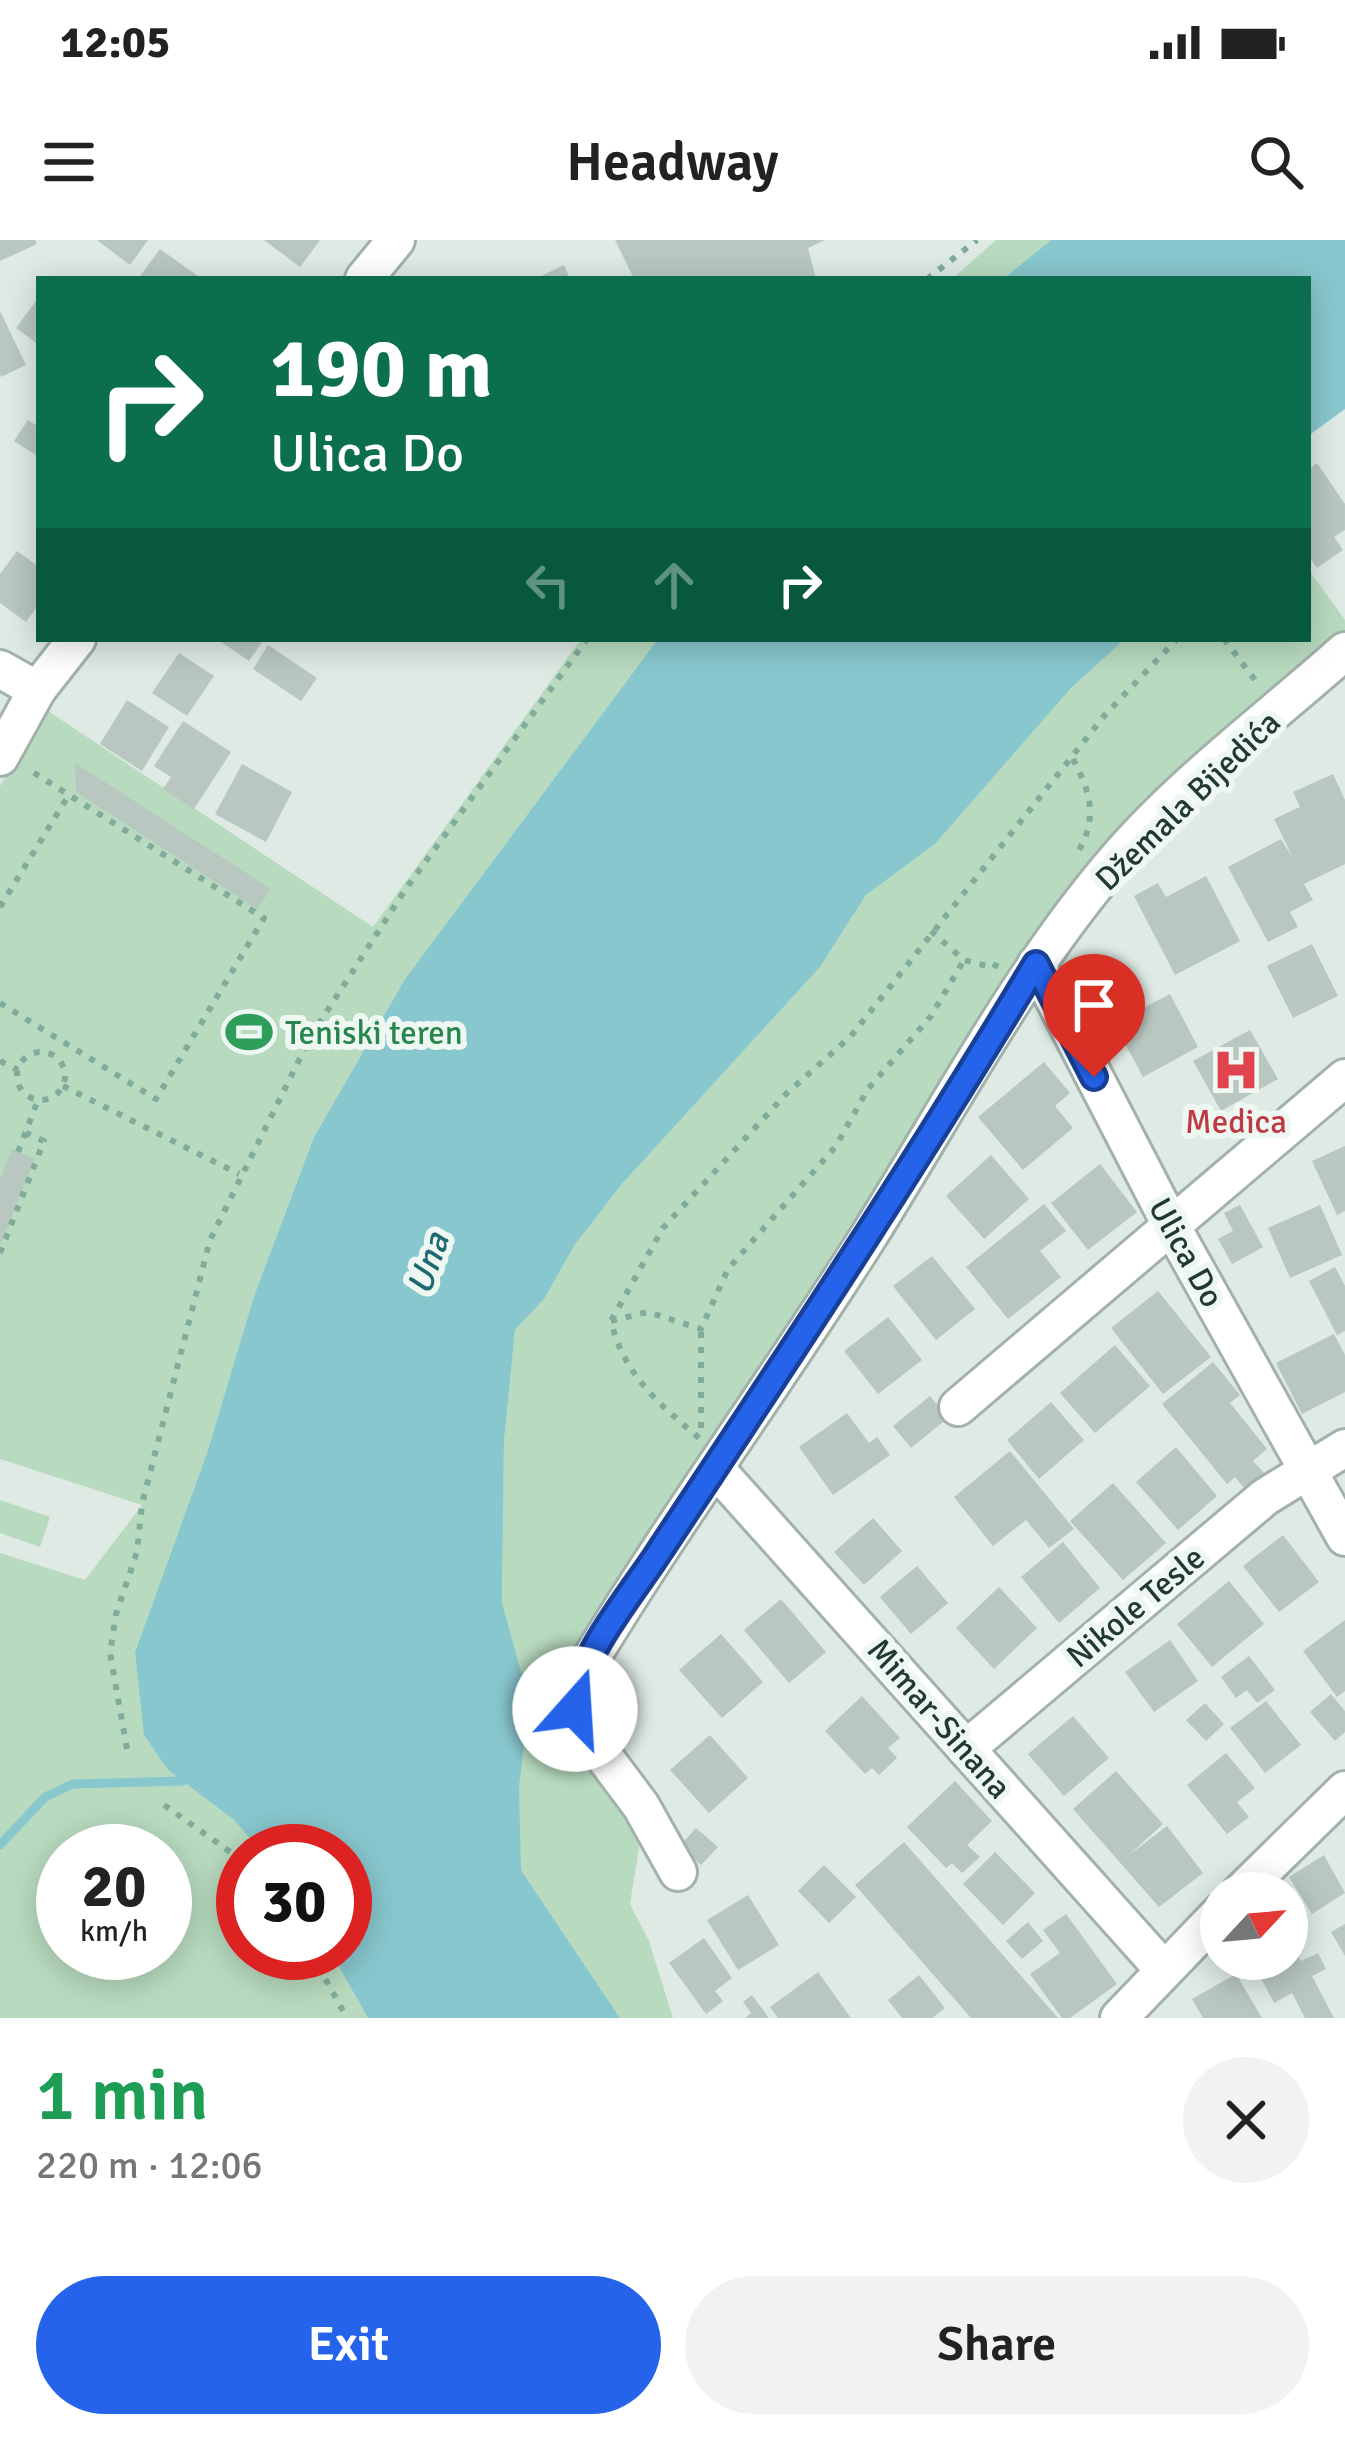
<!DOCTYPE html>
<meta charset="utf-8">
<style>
:root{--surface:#fff;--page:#f2f2f2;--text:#222;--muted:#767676;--accent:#2563eb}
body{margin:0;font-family:Signika,sans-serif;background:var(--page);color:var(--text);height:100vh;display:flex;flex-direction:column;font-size:45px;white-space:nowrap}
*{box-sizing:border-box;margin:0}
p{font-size:39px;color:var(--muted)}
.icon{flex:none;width:66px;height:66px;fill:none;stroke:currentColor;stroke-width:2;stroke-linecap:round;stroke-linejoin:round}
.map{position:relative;height:1778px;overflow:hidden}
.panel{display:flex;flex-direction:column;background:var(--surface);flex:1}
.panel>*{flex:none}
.guide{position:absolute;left:36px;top:36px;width:1275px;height:366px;border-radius:0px;box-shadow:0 6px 30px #0003;background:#0b6e4f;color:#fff;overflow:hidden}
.needle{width:78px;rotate:64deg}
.controls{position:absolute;left:1200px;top:1632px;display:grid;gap:24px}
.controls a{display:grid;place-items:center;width:108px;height:108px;border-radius:50%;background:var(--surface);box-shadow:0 6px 30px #0003;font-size:60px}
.speed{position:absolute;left:36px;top:1584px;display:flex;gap:24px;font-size:60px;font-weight:700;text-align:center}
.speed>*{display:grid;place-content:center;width:156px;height:156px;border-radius:50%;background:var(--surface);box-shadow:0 6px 30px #0003;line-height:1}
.speed small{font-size:30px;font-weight:400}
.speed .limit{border:18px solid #d22;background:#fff;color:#111}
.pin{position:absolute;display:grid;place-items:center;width:102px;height:102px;color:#fff;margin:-123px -51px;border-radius:50% 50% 50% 0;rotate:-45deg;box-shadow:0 0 12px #0007}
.pin .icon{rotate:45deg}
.me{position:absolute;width:132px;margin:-66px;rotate:19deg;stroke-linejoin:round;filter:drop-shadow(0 0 9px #0008)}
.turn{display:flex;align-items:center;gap:42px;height:252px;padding:0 36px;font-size:54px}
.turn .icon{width:156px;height:156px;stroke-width:2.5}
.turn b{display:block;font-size:84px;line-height:102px}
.lanes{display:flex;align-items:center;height:114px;padding:0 36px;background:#0003;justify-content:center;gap:60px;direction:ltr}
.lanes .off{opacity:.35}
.round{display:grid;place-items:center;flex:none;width:126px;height:126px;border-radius:63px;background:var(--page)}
.head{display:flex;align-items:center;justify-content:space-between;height:204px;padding:0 36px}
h1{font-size:72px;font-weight:600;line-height:90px;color:#1e9e55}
.cta{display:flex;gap:24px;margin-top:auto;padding:24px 36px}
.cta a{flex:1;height:138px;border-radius:72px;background:var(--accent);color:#fff;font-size:48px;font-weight:600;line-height:138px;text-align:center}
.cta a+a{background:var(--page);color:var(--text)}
.status{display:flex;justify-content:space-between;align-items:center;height:84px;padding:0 60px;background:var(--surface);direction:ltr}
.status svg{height:33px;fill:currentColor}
header{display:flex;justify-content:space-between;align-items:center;height:156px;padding:0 36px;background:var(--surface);font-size:54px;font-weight:600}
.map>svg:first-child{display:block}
.green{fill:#b8dbbf;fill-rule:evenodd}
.water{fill:#88c7ce}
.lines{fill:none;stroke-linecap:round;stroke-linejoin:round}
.stream{stroke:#88c7ce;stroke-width:9}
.building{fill:#b8c7c0}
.minor-casing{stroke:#a2b1ab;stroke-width:42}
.path{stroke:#81ac9c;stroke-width:6;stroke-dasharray:6 9;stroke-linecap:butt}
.minor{stroke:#fff;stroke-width:36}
.route-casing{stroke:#184099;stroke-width:30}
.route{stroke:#2563eb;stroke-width:21}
.labels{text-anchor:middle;stroke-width:12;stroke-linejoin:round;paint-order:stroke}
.street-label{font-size:33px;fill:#213931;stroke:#eff7f2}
.leisure-label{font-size:33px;fill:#27864d;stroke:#eff7f2;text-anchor:start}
.health-label{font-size:33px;fill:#be3a42;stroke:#eff7f2}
.water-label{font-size:36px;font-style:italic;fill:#1e6a72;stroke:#eff7f2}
</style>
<div class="status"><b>12:05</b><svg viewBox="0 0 49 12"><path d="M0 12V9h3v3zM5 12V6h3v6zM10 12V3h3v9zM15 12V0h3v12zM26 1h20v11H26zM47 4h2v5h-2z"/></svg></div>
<header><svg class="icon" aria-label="menu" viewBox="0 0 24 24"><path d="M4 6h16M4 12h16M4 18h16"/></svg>Headway<svg class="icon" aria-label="search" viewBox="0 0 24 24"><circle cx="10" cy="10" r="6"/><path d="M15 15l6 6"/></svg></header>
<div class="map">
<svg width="1345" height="1778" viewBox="0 0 1345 1778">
<rect width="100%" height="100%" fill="#dfeae4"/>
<g class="green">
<polygon points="996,0 1051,0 1003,39 952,39"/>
<polygon points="1308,329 1345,380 1345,411 1120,615 574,1452 645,1570 630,1664 649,1701 673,1778 620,1778 521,1630 502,1363 504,1201 515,1090 544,1059 574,1006 622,944 820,727 866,655 935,604 1071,447 1125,399 1308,399"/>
<path d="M581 399H658L405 739 314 897 254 1056 207 1213 135 1412 145 1495 168 1530 234 1580 261 1611H243V1713H331L368 1778H0V1313L85 1340 142 1265 0 1219V546L48 471 373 687ZM63 1611H165V1713H63Z"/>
<polygon points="0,1260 50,1277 40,1307 0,1293"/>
</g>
<g class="water">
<polygon points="1051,0 1345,0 1345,169 1308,196 1308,39 1003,39"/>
<polygon points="658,399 1125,399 1071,448 935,604 866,655 820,727 622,944 574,1006 544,1059 515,1090 504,1201 502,1363 529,1461 519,1547 521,1630 620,1778 368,1778 331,1713 345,1713 345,1611 261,1611 234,1580 168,1530 144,1495 135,1412 207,1213 254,1056 314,897 405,739"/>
</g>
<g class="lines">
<polyline class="stream" points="0,1605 45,1557 73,1544 183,1541"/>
</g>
<g class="building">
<polygon points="0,0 35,0 37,4 0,21"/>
<polygon points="97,0 148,0 130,25"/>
<polygon points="264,0 320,0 300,27"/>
<polygon points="615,0 825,0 808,8 816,39 634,39"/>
<polygon points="160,9 202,39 138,39"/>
<polygon points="564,25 570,39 535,39"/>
<polygon points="39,57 39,105 16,88"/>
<polygon points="0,71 26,125 1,137 0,134"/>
<polygon points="28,180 39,187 39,217 14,201"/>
<polygon points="1317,223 1345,264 1345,290 1334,297 1343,310 1317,328 1308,315 1308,230"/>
<polygon points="17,311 39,327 39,364 26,382 0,363 0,334"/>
<polygon points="217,399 264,399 249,421"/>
<polygon points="268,405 317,438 301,461 253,429"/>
<polygon points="179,413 214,436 187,476 152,453"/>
<polygon points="127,460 169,487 142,531 100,504"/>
<polygon points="183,481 231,512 194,569 163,549 171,537 154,526"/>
<polygon points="75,523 271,649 257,669 76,552"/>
<polygon points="242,524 292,552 266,602 215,574"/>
<polygon points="1333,534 1345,560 1345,624 1304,644 1313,660 1290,672 1298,687 1268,702 1228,627 1281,599 1294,620 1274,579 1300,567 1293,552"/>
<polygon points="1206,636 1240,701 1175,735 1134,656 1158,643 1166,657"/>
<polygon points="1312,704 1338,756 1293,778 1267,726"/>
<polygon points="1170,754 1198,807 1143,837 1114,783"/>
<polygon points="1250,790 1278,839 1221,871 1193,821"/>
<polygon points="1044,822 1070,853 1055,866 1073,888 1023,930 978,877"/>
<polygon points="1345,906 1345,971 1337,975 1312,921"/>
<polygon points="12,909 35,919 0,1005 0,940"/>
<polygon points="991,915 1029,959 984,999 946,956"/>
<polygon points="1100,924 1137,972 1088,1010 1051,963"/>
<polygon points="1044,964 1066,991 1040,1011 1061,1037 1008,1079 966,1027"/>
<polygon points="1240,965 1263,1007 1232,1024 1218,999 1233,991 1224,973"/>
<polygon points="1320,965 1342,1015 1290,1038 1268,988"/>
<polygon points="932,1016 975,1069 936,1100 893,1046"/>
<polygon points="1335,1027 1345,1046 1345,1091 1337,1095 1309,1041"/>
<polygon points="1158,1051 1211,1117 1163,1154 1111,1088"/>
<polygon points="888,1077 922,1120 878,1154 844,1111"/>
<polygon points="1334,1094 1345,1115 1345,1152 1302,1174 1276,1123"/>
<polygon points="1115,1105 1150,1146 1095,1193 1060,1153"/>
<polygon points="1213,1122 1240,1155 1230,1163 1267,1209 1253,1221 1264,1233 1245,1249 1235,1237 1227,1244 1162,1164"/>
<polygon points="930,1156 948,1178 911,1208 893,1186"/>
<polygon points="1051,1162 1084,1200 1039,1239 1007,1200"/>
<polygon points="847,1173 869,1203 877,1197 890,1215 833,1255 799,1207"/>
<polygon points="1176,1207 1217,1256 1178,1290 1136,1242"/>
<polygon points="1010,1211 1074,1289 1049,1308 1026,1280 993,1306 954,1257"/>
<polygon points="1113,1243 1166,1303 1123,1340 1070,1281"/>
<polygon points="873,1278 902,1311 864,1345 834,1312"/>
<polygon points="1283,1295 1319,1342 1279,1372 1243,1326"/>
<polygon points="1063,1302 1100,1348 1059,1383 1021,1337"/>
<polygon points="917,1326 948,1363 911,1394 880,1357"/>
<polygon points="1229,1341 1264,1384 1212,1427 1177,1384"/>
<polygon points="999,1347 1037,1388 994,1429 956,1388"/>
<polygon points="781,1359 826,1412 789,1443 744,1390"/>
<polygon points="1345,1380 1345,1451 1337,1457 1303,1411"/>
<polygon points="721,1394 763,1442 722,1478 679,1430"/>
<polygon points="1170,1400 1198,1441 1154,1472 1125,1432"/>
<polygon points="1249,1416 1275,1450 1257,1463 1247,1450 1236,1458 1221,1437"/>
<polygon points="1331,1454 1345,1471 1345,1492 1335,1501 1310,1472"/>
<polygon points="862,1456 900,1498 888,1508 897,1518 879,1535 872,1528 865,1534 825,1491"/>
<polygon points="1266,1461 1301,1505 1265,1533 1230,1488"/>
<polygon points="1205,1463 1224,1484 1206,1501 1186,1480"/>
<polygon points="1073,1476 1109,1518 1064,1556 1028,1514"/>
<polygon points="710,1495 748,1538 709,1573 670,1530"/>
<polygon points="1226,1513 1255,1548 1237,1562 1249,1577 1227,1594 1187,1545"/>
<polygon points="1116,1531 1163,1584 1129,1615 1167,1586 1203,1633 1159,1667 1073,1569"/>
<polygon points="955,1541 992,1581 967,1605 980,1617 962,1633 952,1623 946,1628 907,1587"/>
<polygon points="696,1588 718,1607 701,1625 680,1606"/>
<polygon points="904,1602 1058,1778 971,1778 855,1645"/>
<polygon points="995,1612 1035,1653 1003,1685 963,1644"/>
<polygon points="1324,1615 1345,1653 1312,1674 1289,1637"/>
<polygon points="824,1625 856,1657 829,1683 798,1651"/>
<polygon points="748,1655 779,1705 738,1730 707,1680"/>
<polygon points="1066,1674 1117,1744 1070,1778 1062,1778 1030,1734 1060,1713 1043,1690"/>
<polygon points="1028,1682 1043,1701 1022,1719 1006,1701"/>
<polygon points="1345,1684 1345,1716 1331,1692"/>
<polygon points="1287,1696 1301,1721 1318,1713 1326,1729 1312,1736 1334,1778 1305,1778 1292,1753 1274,1763 1251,1719 1287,1719"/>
<polygon points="704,1698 732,1738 715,1751 723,1761 706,1774 669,1723"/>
<polygon points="818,1732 851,1778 778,1778 770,1767"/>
<polygon points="1236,1734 1262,1778 1203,1778 1192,1759"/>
<polygon points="919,1735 945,1768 932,1778 902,1778 888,1760"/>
<polygon points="752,1755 769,1778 745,1778 751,1773 743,1762"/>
</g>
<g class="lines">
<defs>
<g id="minor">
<polyline points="364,39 396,0"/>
<polyline points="0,429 37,450"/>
<polyline points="0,517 37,450 77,399"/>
<polyline points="1036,724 1172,987 1345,1297"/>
<polyline points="958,1167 1345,838"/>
<polyline points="715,1228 1163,1729"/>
<polyline points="966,1509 1265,1257 1345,1208"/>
<path d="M678 1632 641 1566 585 1491 573 1452 584 1430C671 1285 772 1148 863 1005 945 876 1017 735 1117 619 1183 542 1269 479 1345 411"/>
<polyline points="1240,1653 1345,1550"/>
<polyline points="1119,1778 1221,1672"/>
</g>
</defs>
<use href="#minor" class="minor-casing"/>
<g class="path">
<polyline points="927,39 977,0"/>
<polyline points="1224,399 1258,444"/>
<path d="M1073 519C1090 551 1098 577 1079 610"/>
<polyline points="0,667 70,553"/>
<polyline points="931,691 964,720 994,728 997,723"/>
<polyline points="0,763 156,859 264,678 31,531"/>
<circle cx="41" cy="836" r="24"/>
<polyline points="0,821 18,830"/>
<polyline points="63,846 239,934"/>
<polyline points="18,912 38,860"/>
<polyline points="0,1013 44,901 26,893"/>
<polyline points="611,1081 648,1072 701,1089 728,1029 836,906 868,849 931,776 964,720"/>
<polyline points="701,1188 701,1089"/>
<path d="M699 1198C658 1163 624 1135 611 1081L663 988 786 854 851 796 1104 476 1177 399"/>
<polyline points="127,1509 110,1413 116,1374 137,1312 142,1264 210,1000 311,796 405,650 587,399"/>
<polyline points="164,1565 243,1621"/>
<polyline points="311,1713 347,1778"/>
</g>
<use href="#minor" class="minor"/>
</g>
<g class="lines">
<defs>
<path id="route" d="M575 1469C572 1427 631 1354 655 1318 785 1122 915 926 1036 724L1094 837"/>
</defs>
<use href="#route" class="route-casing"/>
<use href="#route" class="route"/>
</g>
<defs>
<symbol id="stadium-bare" viewBox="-9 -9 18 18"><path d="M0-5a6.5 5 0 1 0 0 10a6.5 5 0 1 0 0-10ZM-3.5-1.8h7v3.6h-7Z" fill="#2e9e5b" stroke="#eff7f2" stroke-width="2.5" paint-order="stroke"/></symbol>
<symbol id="hospital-bare" viewBox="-9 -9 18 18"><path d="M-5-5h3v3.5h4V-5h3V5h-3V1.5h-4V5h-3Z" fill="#e0444e" stroke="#eff7f2" stroke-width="2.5" paint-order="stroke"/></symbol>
</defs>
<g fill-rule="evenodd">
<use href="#stadium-bare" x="216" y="759" width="66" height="66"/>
<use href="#hospital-bare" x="1203" y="797" width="66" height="66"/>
</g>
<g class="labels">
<g class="street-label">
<text transform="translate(1187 560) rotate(-44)" y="12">Džemala Bijedića</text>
<text transform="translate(1187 1012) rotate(61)" y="12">Ulica Do</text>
<text transform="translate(1135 1366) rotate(-40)" y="12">Nikole Tesle</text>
<text transform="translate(940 1478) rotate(49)" y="12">Mimar-Sinana</text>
</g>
<g class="leisure-label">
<text x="285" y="804">Teniski teren</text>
</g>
<g class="health-label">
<text x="1236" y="893">Medica</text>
</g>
<g class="water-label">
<text transform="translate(427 1023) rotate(-71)" y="13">Una</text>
</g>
</g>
</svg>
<div class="controls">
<a><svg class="needle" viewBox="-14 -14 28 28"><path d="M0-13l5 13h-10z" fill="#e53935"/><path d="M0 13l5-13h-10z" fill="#767676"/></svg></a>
</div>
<div class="speed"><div>20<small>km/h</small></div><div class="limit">30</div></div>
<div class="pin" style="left:1094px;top:837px;background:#d93025"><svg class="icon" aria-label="arrive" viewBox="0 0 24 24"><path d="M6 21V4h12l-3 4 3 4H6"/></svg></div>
<svg class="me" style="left:575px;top:1469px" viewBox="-20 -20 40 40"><circle r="19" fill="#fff"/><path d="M0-13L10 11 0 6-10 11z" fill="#2563eb"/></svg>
<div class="guide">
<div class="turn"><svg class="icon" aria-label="right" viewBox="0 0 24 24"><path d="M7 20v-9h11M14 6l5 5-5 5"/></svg><div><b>190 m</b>Ulica Do</div></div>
<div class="lanes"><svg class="icon off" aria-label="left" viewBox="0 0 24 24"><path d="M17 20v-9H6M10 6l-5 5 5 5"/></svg><svg class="icon off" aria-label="ahead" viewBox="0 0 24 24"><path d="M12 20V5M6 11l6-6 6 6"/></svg><svg class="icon" aria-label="right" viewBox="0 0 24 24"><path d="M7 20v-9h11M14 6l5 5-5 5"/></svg></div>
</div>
</div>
<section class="panel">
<div class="head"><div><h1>1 min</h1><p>220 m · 12:06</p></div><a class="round"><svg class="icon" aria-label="close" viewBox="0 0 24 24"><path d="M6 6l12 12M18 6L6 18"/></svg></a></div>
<div class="cta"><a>Exit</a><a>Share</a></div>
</section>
